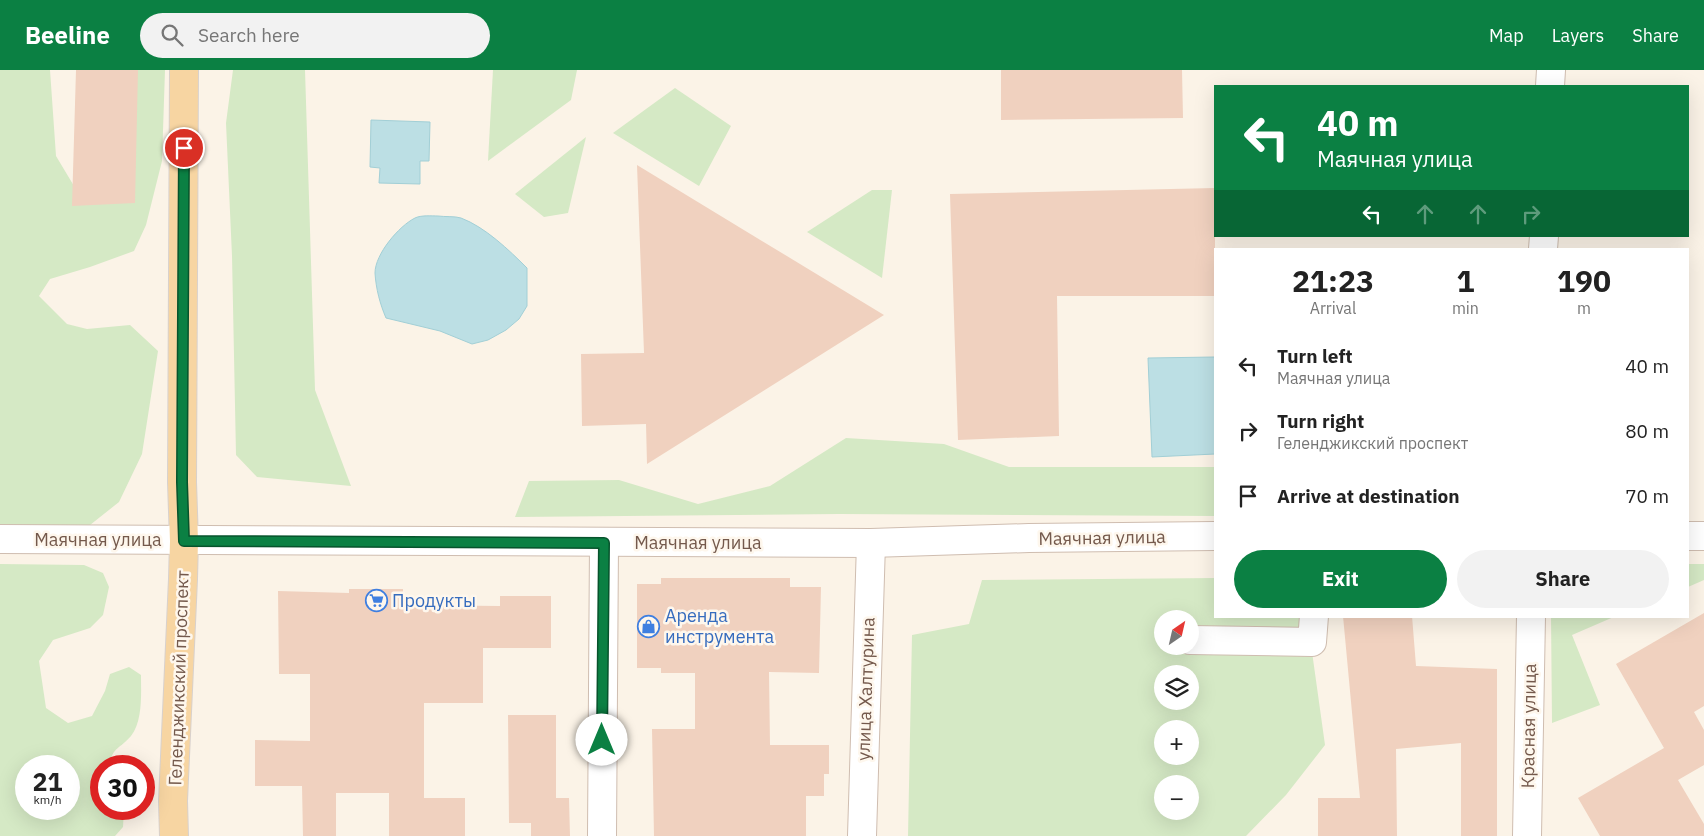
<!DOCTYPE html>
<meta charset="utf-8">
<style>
:root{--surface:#fff;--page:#f2f2f2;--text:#222;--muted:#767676;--accent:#0b8043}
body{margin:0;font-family:"IBM Plex Sans",sans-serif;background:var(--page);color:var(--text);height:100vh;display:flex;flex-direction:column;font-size:19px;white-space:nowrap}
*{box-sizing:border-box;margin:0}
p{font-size:16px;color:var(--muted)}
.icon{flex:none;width:28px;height:28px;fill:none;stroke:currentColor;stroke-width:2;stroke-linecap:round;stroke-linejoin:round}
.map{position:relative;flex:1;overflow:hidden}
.panel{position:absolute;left:1214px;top:178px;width:475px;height:370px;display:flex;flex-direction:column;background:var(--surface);border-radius:0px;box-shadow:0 5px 20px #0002}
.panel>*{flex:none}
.top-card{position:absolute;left:1214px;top:15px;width:475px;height:152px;border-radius:0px;box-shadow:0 5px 20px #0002;background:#0b8043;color:#fff;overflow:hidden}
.needle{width:32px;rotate:34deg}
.tools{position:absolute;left:1154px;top:540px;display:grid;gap:10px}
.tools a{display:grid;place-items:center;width:45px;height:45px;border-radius:50%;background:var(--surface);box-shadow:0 5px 20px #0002;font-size:25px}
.speed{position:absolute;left:15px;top:685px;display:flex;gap:10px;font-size:25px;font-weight:700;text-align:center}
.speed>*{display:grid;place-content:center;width:65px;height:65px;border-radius:50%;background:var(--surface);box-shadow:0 5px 20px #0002;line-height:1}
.speed small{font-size:12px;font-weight:400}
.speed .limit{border:8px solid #d22;background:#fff;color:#111}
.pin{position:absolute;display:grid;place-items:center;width:42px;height:42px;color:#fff;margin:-21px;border:2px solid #fff;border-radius:50%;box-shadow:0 1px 5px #0007}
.me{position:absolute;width:55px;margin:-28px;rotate:0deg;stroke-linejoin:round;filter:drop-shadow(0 0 4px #0008)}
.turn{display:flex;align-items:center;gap:18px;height:105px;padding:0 20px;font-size:22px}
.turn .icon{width:65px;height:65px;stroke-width:2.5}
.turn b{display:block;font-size:35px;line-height:42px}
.lanes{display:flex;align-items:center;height:48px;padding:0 20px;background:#0003;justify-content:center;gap:25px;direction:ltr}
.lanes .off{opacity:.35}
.eta{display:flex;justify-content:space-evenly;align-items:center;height:85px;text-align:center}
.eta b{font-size:30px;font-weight:800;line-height:35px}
.primary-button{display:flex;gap:10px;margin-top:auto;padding:10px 20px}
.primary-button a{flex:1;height:58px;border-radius:30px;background:var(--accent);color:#fff;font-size:20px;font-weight:800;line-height:58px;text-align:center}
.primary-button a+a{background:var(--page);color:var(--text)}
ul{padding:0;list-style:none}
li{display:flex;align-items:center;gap:15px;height:65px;padding:0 20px}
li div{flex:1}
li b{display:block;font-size:19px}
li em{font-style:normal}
header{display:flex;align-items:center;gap:30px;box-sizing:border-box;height:70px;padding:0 25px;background:var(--accent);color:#fff}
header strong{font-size:24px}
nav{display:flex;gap:28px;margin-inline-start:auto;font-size:18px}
.search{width:350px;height:45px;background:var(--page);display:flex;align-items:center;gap:12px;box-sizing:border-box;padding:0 18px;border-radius:28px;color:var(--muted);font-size:19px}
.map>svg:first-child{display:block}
.green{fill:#d5e9c5;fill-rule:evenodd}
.water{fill:#bcdfe4;stroke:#a2cfd6}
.building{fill:#f0d1bf}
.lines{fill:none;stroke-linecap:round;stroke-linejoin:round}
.minor-casing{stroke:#cfbdb0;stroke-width:30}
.major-casing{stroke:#d8d1cd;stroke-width:30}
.minor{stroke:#fff;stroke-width:28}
.major{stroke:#f7d5a2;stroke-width:28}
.route-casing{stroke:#07532c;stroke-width:12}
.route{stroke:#0b8043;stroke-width:9}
.labels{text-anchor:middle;stroke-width:5;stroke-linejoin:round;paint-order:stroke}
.street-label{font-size:18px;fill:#74594c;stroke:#fef7ed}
.shop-label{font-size:18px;fill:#366cbe;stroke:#fef7ed;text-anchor:start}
</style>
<header>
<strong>Beeline</strong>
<div class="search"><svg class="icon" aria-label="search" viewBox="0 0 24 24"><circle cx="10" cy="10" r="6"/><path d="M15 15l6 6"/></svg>Search here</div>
<nav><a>Map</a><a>Layers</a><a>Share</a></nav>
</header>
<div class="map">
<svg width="1704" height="766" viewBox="0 0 1704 766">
<rect width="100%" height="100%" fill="#fbf3e7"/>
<g class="green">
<polygon points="0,0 50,0 56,86 80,126 120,0 165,0 162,91 146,155 134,181 90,197 50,209 39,226 67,254 87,259 130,255 158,281 142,384 119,432 90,455 0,455"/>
<polygon points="233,0 305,0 315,320 351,416 257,407 236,385 232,186 226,53"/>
<polygon points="493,0 577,0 571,30 488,91"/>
<polygon points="675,18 731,56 699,116 613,63"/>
<polygon points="586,67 568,143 544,147 515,124"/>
<polygon points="872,120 892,120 882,208 807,162"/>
<polygon points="846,368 944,374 1009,397 1215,397 1215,446 839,444 515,447 529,411 619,410 698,434 770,416"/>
<path d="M0 494 84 495 103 503 109 517 103 545 90 558 53 570 39 591 46 638 68 653 92 646 105 621 110 604 129 597 141 605C141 623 143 651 131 666 119 680 113 676 109 696H101V739H124L123 757 115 766H0ZM69 696V739H26V696Z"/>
<polygon points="1688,494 1704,494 1704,510 1688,517"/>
<path d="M1215 508V546H1307L1325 675 1286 725 1246 766H908L912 565 969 554 982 510ZM1162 549H1190V576H1162ZM1162 604H1190V631H1162ZM1162 659H1190V686H1162ZM1162 714H1190V741H1162Z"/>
<polygon points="1551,546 1616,546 1572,565 1600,635 1552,653"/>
</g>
<g class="water">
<polygon points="371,50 430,52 429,91 420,91 420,114 379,113 380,98 370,97"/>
<path d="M438 146C445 147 455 146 461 148 485 157 509 180 527 198V236L519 249 506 260 488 270 472 274 440 261 386 248C380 234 376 219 375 203 375 184 399 156 415 148 421 145 431 146 438 146Z"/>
<polygon points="1215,287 1215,384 1152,387 1148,288"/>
</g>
<g class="building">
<polygon points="76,0 138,0 135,133 72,136"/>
<polygon points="1001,0 1182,0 1183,48 1001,50"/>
<polygon points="637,95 884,245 647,394 646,354 582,356 581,284 644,283"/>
<polygon points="1215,118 1215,226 1057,226 1059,366 958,370 950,124"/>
<polygon points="661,508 790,508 790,517 821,517 819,603 769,602 770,675 829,675 829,704 824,704 824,726 806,726 806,766 654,766 652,659 695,659 695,603 661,603 661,598 637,598 637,514 661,514"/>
<polygon points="349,519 403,519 403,535 500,536 500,526 551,526 551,578 483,578 483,633 424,633 424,728 465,728 465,766 389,766 389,723 336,723 336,766 303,766 302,716 255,716 255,670 310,671 310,604 279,604 278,521 349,523"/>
<polygon points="1704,543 1704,636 1694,642 1704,660 1704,695 1678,710 1704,754 1704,766 1600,766 1578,728 1664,678 1616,594"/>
<polygon points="1343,546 1412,546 1416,596 1497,599 1497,766 1461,766 1461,673 1396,679 1397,766 1318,766 1318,728 1360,728"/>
<polygon points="508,645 556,645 556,728 569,728 570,766 531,766 531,753 509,753"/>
</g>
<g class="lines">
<defs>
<g id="minor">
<polyline points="1550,16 1551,0"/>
<polyline points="1543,179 1544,166"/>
<polyline points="1688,466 1704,466"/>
<polyline points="0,469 871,473 1029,468 1215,466"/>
<polyline points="1190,570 1312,572 1314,546"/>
<polyline points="602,766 604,473"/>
<polyline points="862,766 871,473"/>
<polyline points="1527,766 1531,546"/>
</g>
<polyline id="major" points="174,766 173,731 183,509 184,471 182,412 184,0"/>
</defs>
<use href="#minor" class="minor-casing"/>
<use href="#major" class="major-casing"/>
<use href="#minor" class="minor"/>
<use href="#major" class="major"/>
</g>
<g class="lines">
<defs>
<polyline id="route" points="184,78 182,412 184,471 604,473 602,670"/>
</defs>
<use href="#route" class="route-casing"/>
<use href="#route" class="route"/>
</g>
<defs>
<symbol id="supermarket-ring" viewBox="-11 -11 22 22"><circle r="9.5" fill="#fef7ed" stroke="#3f7fe0" stroke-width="1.5"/><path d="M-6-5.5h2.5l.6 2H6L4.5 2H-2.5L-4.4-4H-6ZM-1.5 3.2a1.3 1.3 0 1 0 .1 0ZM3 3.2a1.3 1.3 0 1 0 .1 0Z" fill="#3f7fe0"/></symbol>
<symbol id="shop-ring" viewBox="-11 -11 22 22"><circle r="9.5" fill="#fef7ed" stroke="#3f7fe0" stroke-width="1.5"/><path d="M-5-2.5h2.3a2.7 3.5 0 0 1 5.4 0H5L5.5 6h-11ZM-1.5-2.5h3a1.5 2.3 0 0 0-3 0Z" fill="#3f7fe0"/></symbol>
</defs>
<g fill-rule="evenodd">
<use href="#supermarket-ring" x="364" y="518" width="25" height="25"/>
<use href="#shop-ring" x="636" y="544" width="25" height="25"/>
</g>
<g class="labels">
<g class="street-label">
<text transform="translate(1102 468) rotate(-1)" y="6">Маячная улица</text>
<text x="98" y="476">Маячная улица</text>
<text x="698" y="479">Маячная улица</text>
<text transform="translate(179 608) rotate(-88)" y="6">Геленджикский проспект</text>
<text transform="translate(866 619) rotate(-88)" y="6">улица Халтурина</text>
<text transform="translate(1529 656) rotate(-89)" y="6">Красная улица</text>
</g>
<g class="shop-label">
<text x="392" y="537">Продукты</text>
<text x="665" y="552">Аренда<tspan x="665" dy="21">инструмента</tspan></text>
</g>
</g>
</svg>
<div class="tools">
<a><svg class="needle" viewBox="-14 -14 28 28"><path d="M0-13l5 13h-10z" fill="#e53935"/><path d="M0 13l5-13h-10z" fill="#767676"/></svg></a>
<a><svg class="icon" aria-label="layers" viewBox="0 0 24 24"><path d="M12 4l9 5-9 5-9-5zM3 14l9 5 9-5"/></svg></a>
<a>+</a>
<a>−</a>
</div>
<div class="speed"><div>21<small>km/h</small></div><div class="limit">30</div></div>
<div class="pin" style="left:184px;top:78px;background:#d93025"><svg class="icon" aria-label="arrive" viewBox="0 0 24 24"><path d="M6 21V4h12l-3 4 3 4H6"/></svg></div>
<svg class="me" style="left:602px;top:670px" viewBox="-20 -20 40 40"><circle r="19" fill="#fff"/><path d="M0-13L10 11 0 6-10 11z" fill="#0b8043"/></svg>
<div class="top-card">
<div class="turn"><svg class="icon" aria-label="left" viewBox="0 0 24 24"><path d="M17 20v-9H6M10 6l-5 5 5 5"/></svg><div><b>40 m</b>Маячная улица</div></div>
<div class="lanes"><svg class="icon" aria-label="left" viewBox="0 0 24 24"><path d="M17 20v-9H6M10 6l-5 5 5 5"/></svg><svg class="icon off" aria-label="ahead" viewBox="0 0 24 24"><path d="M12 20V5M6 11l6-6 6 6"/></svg><svg class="icon off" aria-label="ahead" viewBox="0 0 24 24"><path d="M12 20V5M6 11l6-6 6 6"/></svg><svg class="icon off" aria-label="right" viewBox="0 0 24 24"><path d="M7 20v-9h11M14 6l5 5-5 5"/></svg></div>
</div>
<section class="panel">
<div class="eta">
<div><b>21:23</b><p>Arrival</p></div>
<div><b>1</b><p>min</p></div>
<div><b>190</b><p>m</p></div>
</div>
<ul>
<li><svg class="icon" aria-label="left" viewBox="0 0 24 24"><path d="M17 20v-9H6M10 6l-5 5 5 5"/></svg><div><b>Turn left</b><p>Маячная улица</p></div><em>40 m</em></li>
<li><svg class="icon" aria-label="right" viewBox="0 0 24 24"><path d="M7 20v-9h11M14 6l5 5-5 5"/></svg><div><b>Turn right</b><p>Геленджикский проспект</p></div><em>80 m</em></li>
<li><svg class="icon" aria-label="arrive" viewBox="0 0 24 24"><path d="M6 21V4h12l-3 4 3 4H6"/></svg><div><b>Arrive at destination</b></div><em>70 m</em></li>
</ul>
<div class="primary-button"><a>Exit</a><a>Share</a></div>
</section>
</div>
